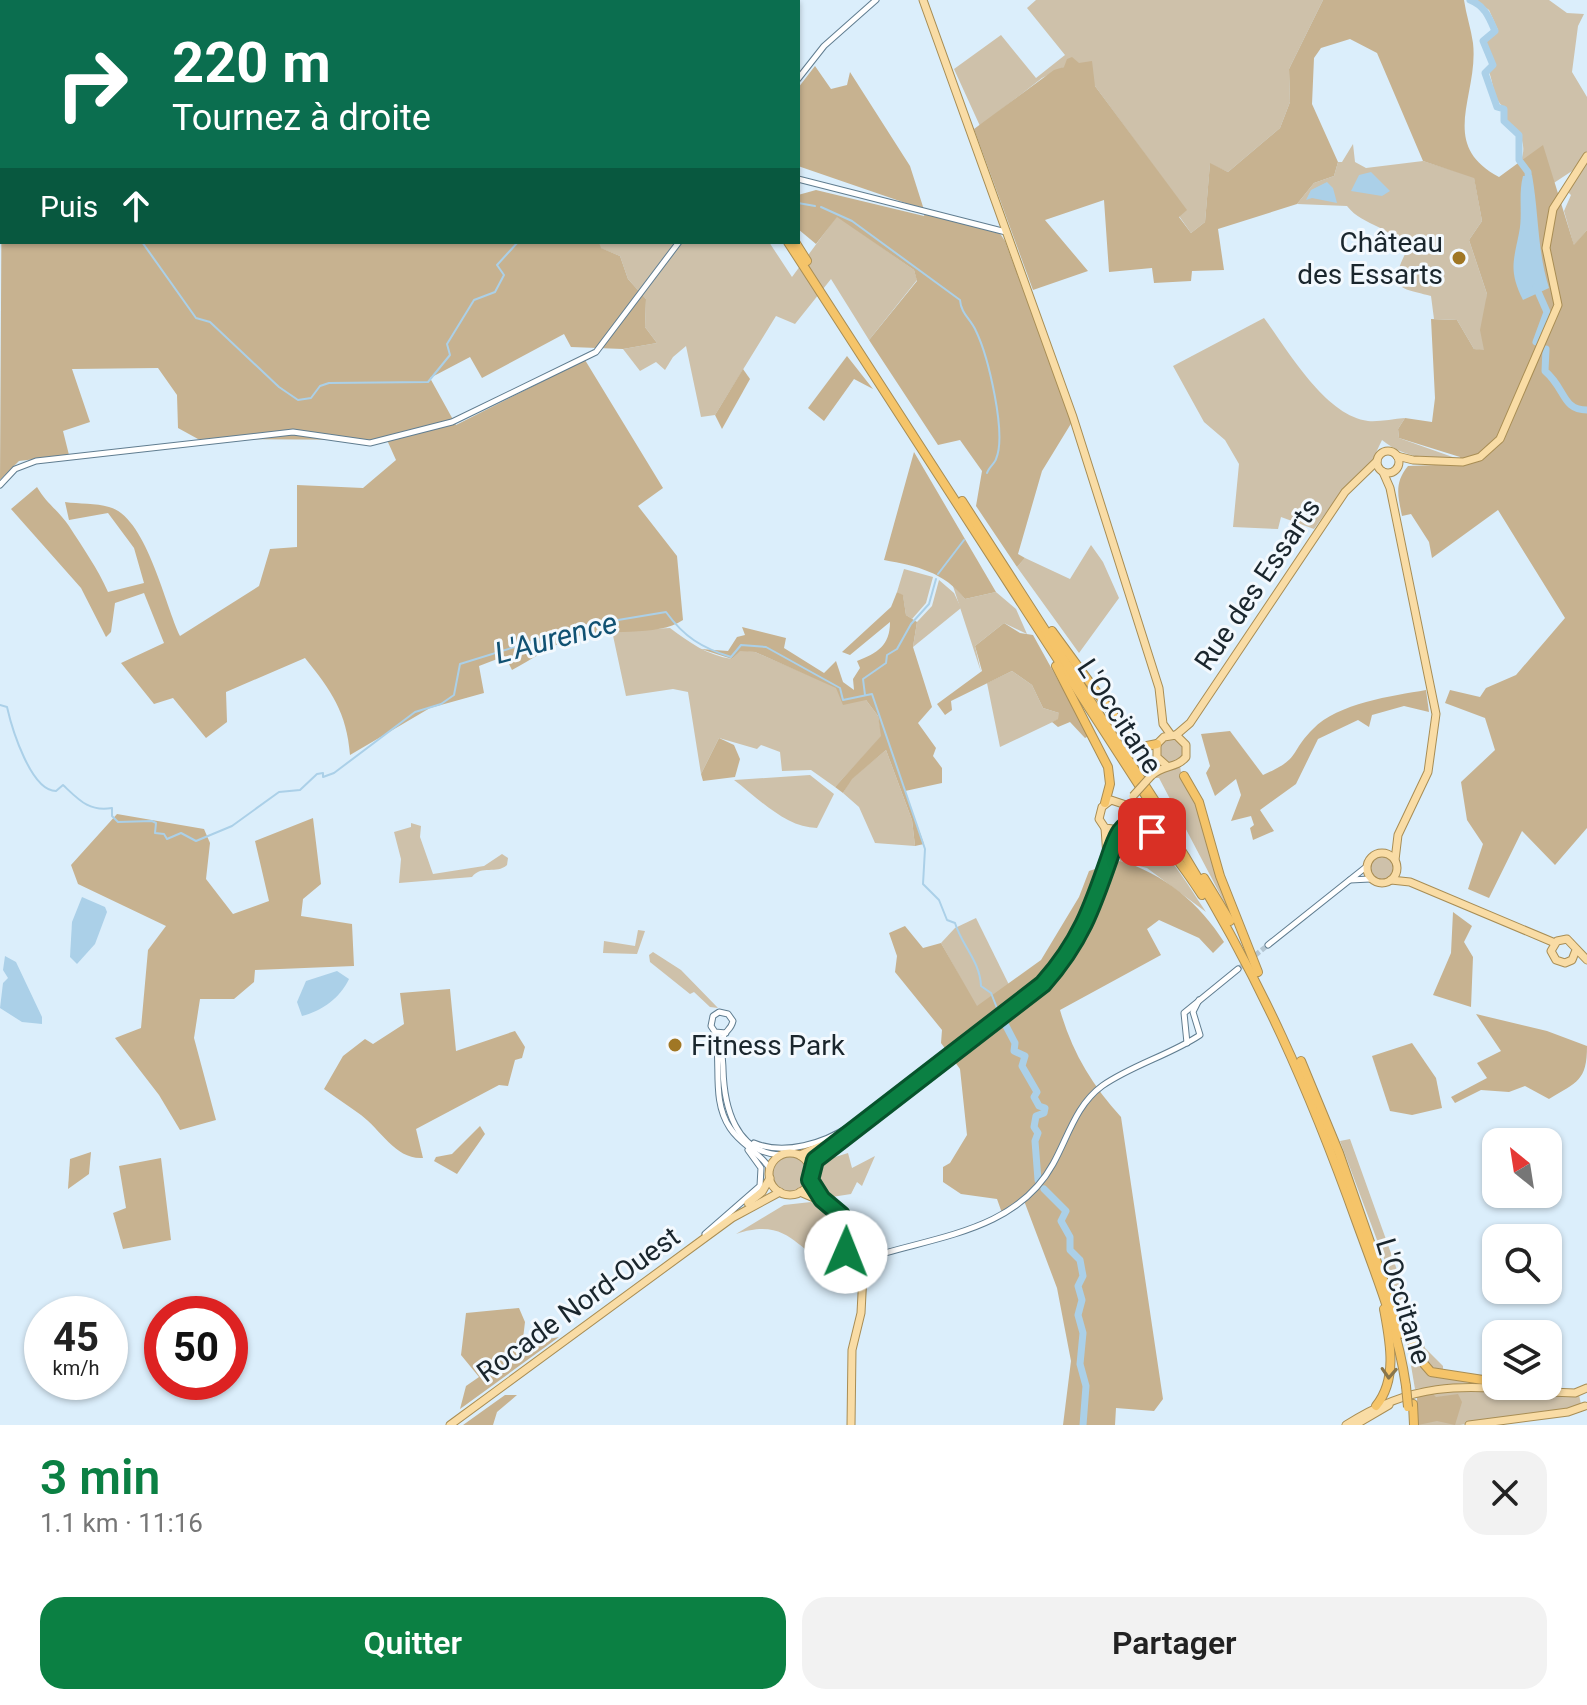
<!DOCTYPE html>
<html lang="fr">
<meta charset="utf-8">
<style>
:root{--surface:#fff;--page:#f2f2f2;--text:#222;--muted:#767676;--accent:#0b8043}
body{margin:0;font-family:Roboto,sans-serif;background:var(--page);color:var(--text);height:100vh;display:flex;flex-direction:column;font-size:30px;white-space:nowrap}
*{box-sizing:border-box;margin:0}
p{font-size:26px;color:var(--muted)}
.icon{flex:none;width:44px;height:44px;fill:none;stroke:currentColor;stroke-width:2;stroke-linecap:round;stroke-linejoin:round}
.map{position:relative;height:1425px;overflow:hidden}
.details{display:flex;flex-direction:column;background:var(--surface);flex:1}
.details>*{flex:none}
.top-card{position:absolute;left:0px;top:0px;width:800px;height:244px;box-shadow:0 2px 6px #0004;background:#0b6e4f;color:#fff;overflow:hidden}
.needle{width:52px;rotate:330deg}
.buttons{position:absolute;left:1482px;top:1128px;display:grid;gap:16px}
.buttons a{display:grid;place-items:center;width:80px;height:80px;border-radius:16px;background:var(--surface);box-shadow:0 2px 6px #0004;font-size:40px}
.speed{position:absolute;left:24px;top:1296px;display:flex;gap:16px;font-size:40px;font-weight:700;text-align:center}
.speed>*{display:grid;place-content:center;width:104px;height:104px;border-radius:50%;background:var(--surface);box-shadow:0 2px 6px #0004;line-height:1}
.speed small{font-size:20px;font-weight:400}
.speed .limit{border:12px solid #d22;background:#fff;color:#111}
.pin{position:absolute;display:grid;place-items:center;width:68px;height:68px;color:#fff;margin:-34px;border-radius:16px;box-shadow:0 4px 12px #0006}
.me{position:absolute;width:88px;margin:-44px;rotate:1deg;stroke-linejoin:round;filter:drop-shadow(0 0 6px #0008)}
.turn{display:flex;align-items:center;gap:28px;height:168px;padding:0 40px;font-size:36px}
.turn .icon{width:104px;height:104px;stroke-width:2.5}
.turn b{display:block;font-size:56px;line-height:68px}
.then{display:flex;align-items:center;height:76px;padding:0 40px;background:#0003;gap:16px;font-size:30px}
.round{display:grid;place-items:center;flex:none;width:84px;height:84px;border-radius:24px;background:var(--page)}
.summary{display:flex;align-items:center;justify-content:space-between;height:136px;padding:0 40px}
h1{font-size:48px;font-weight:600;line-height:60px;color:var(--accent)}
.cta{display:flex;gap:16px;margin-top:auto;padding:16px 40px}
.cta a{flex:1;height:92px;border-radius:24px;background:var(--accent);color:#fff;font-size:32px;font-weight:600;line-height:92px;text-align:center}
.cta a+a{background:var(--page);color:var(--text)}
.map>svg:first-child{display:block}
.green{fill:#cec1aa}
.forest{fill:#c7b290}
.water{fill:#abd0e8}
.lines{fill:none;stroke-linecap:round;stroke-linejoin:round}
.stream{stroke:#abd0e8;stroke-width:2}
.river{stroke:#abd0e8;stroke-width:7}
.minor-tunnel{stroke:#b4c6d2;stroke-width:5;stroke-dasharray:5 2.5;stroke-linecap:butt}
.minor-casing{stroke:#607d90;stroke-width:7}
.major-casing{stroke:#a88d54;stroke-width:9}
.highway-casing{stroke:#a88d54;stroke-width:10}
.minor{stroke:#fff;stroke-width:5}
.major{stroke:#f9dca5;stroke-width:7}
.highway{stroke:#f5c469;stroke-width:8}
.major-bridge-casing{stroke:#a88d54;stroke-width:9;stroke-linecap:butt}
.highway-bridge-casing{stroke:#a88d54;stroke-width:10;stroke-linecap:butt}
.major-bridge{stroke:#f9dca5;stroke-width:7}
.highway-bridge{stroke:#f5c469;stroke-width:8}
.oneway{stroke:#88754b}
.route-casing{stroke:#07532c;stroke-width:20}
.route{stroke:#0b8043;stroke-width:14}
.poi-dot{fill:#a07725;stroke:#f3f9fe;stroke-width:3}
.labels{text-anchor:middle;stroke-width:6;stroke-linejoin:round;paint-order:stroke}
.poi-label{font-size:28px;fill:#1a262d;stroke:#f3f9fe;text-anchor:end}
.street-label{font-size:28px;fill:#1a262d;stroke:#f3f9fe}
.water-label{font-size:30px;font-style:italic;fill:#115273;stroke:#f3f9fe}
</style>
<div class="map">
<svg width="1587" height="1425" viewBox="0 0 1587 1425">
<rect width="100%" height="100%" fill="#dbeefb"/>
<g class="green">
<polygon points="1036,0 1323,0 1289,69 1290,102 1280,128 1228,172 1210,164 1205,222 1191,233 1179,216 1186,210 1095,86 1064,67 1042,78 980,126 954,69 1001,35 1036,78 1065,55 1027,8"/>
<path d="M1475 0H1549L1567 13 1584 14 1578 26 1572 72 1587 97V151L1572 171 1534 196 1531 173 1521 160C1528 142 1518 131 1506 119V108C1493 102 1494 84 1489 72L1495 66 1486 42 1498 30 1489 10Z"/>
<path d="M1353 144 1355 162 1366 168 1423 161 1474 177 1482 221 1469 240 1487 294 1484 351 1474 349 1457 320 1434 319 1431 296C1403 288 1387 291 1405 254 1394 224 1364 228 1347 206L1297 204 1314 183 1334 176 1338 162H1342Z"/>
<polygon points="1587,162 1587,230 1574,246 1564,211 1571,195 1566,190"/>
<polygon points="837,216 914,270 917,280 869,340 831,279 795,324 776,316 715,415 701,417 686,346 673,357 665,370 656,362 640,371 623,349 657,343 645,327 646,299 628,279 620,256 600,248 599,242 769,242 792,277"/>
<path d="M1264 318C1287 349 1325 416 1368 421 1379 422 1393 419 1405 418L1398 429 1399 438 1461 460C1430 458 1407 460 1382 440L1371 463 1344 488 1314 529 1281 517 1278 529 1233 527 1239 464 1225 440 1204 422 1173 366Z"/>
<polygon points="1091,545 1103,562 1119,598 1079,653 1017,567 1025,558 1070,579"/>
<polygon points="904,569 933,577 926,603 912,619 906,615 903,596 897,592"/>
<polygon points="939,580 954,593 961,608 913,647 917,622 932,606"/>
<polygon points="952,583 965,599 996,592 1016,609 1027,634 1004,623 975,646 981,672"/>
<path d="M670 628C690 643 707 655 732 659L740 650 755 652 866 700 878 716 882 736 835 787 811 770 782 771 780 752 761 745 757 749 719 738 701 774 688 692 673 689 626 696 612 631Z"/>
<polygon points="1012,671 1032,685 1043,708 1059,713 1059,719 1000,747 987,683"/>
<polygon points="1167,737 1180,739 1185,751 1181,759 1168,763 1161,759 1158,747"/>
<polygon points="886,750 912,820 915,846 875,843 859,807 843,793 851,779"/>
<polygon points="1180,766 1182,778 1197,805 1230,913 1159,778 1152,778 1158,771"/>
<path d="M810 775 834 794 817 828C786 828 758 798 734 780Z"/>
<path d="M411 823 421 826 420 837 433 874 484 866 502 854 508 858 507 865C496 875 482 864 472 877L399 883 401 859 394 832 411 827Z"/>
<path d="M1133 824C1166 847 1184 879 1206 912L1147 868 1120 861V833Z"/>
<circle cx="1381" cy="868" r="12"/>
<polygon points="976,918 1017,1001 986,1024 941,943 955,928"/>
<polygon points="638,930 645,931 637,954 603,953 604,941 635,946"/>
<polygon points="653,952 681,970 718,1008 710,1007 694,992 690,994 650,962 649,955"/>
<polygon points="1350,1139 1425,1348 1443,1366 1443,1373 1434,1371 1420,1355 1340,1141"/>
<path d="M848 1153 852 1168 875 1156 862 1186 857 1182 851 1194 832 1197C819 1183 814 1174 823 1156L832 1158Z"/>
<circle cx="790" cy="1174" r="18"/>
<path d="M811 1202C834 1209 841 1218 845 1242L837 1256C798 1267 798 1213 736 1234L784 1205Z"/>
<polygon points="1405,1330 1428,1373 1473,1382 1415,1389"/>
<polygon points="1448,1390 1579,1395 1581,1404 1560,1410 1460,1425 1418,1425 1417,1396"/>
</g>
<g class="forest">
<path d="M1323 0H1464C1466 14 1471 29 1473 43 1479 96 1437 144 1499 177L1543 145 1574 245 1587 230V828L1555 865 1522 831 1489 898 1468 889 1483 844 1467 820 1461 782 1495 750 1485 718 1445 703 1450 690 1480 697 1486 688 1516 675 1565 618 1498 510 1432 558 1429 542 1411 514 1402 516C1398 496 1394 483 1408 466L1462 464 1460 457 1399 438 1398 429 1405 418 1432 422 1435 398 1431 319 1457 320 1474 349 1484 350 1480 330 1487 294 1469 240 1482 221 1474 178 1423 161 1377 53 1350 39 1321 48 1314 58 1312 104 1338 162 1334 176 1314 183 1297 204 1218 229 1224 270 1192 271 1191 281 1154 283 1152 268 1109 272 1104 200 1045 220 1088 271 1033 290 974 129 1054 70 1064 67 1067 59 1072 57 1079 63 1092 61 1095 86 1187 210 1179 217 1191 233 1205 222 1210 163 1228 172 1280 128 1290 102 1289 69Z"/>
<polygon points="815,66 831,89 847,85 850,72 910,166 925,213 999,232 1005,241 1072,422 1042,471 1018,554 1025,558 1017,567 976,506 982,471 960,440 938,445 869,340 917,281 914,270 837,217 816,244 798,229 798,195 816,190 924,216 925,213 920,208 798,166 798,88"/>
<path d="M2 130V242H599L601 248 620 256 628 279 646 299 645 327 657 343 623 349 571 347 564 334 482 378 470 357 430 378 456 425 585 360 663 488 638 506 677 556 683 620C657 638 606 627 573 638 552 645 531 660 512 670L505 656 479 666 484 693 430 708 350 755C347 713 331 690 305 658L226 692 227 722 206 738 173 698 154 704 121 663 164 643 144 593 115 603 111 632 106 637 81 588 11 509 37 487C46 503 60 512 69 526 83 548 98 569 108 592L144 583 134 548 108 513 69 520 65 502C79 504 96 503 109 507 146 516 165 605 180 636L259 586 270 549 297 547V485L363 488 396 460 387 440 198 439 178 428 177 395 158 368 72 369 90 422 63 431 69 455 19 461 0 480Z"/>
<polygon points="847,356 873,389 854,379 824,421 808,408"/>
<polygon points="743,369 750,379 722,429 715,415"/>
<path d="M914 452 996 592 965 599C944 572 917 566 884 560Z"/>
<path d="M897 592 903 595 906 615 917 622 913 647 932 707 918 723 936 748 933 756 942 768V783L905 791 924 844 915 846 912 820 886 750 852 779 843 793 835 787 881 736 878 716 866 700 843 705 836 688 755 652 740 651 732 659 701 649 728 651 737 637 745 635 742 627 786 638 784 648 824 673 836 661 843 682 854 690 853 679 860 668 857 661C877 653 890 646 890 622L850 655 842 652 891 607Z"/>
<polygon points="1004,623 1020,633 1033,635 1089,736 1085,738 1070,722 1058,727 1052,722 1058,719 1059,713 1043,708 1032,685 1012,671 951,701 952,710 945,715 937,704 982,671 975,646"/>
<path d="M1426 690 1429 712 1404 706 1372 715 1369 727 1358 720 1318 739 1296 784 1260 810 1274 831 1253 840 1250 828 1254 825 1251 816 1231 821 1241 795 1236 779 1215 796 1206 773 1210 766 1201 734 1230 731 1263 775C1302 758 1288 754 1313 729 1338 703 1392 696 1426 690Z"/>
<polygon points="719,738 734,745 740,759 735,777 703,781 701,774"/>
<polygon points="117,814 204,829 210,843 206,879 233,914 269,901 255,841 313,818 321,884 303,899 301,916 352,924 354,966 255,970 254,982 234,999 200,999 194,1038 216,1120 180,1130 159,1095 115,1038 141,1028 148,950 166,926 78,884 71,865"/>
<path d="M1120 861C1164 873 1200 904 1224 942L1213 953 1199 938 1159 920 1147 929 1161 955 1060 1010C1072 1052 1092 1085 1121 1117L1163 1399 1154 1411 1116 1408 1115 1425H1063L1071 1361 1057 1288 1023 1198 1002 1213 997 1199 961 1194 943 1182V1167L950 1163 967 1135 960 1069 941 1043 942 1030 895 972 897 956 889 933 905 926 923 948 941 943 977 1006 1041 960 1079 897 1089 871Z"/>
<polygon points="1453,912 1472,926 1464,942 1473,957 1471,1007 1433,995 1451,953"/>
<path d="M450 989 456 1051 515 1031 525 1047 522 1058 515 1060 508 1086 499 1085 416 1129 423 1158C396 1160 381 1130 361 1115 349 1106 336 1098 324 1089L343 1056 365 1039 373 1044 404 1024 400 993Z"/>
<path d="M1476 1014 1547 1031 1587 1046C1587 1081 1577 1082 1549 1099L1525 1086 1509 1092 1481 1090 1455 1103 1451 1097 1487 1078 1477 1063 1501 1051Z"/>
<polygon points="1412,1043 1436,1078 1442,1108 1412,1115 1390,1111 1372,1056"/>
<polygon points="480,1126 485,1134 457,1174 434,1161 436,1157 452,1154"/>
<polygon points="91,1152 89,1174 68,1189 70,1159"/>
<polygon points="161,1158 171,1240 123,1249 113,1213 126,1208 119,1166"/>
<polygon points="519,1308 525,1322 521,1355 538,1341 559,1337 460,1409 466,1386 479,1377 461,1355 466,1313"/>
<polygon points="1432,1393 1436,1397 1458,1394 1462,1402 1455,1425 1437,1421 1418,1425 1417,1396"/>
<polygon points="505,1395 517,1395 497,1412 493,1425 463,1425"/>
</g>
<g class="water">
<polygon points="1371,172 1390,191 1382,196 1351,191 1359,175"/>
<path d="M1532 175C1539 214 1537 250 1549 288L1523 300C1509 271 1513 263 1519 233 1523 215 1518 195 1523 176Z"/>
<polygon points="1327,182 1333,188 1337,203 1312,198 1306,200 1311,190"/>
<polygon points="82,897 105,907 107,912 95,944 77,964 70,957 72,922"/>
<polygon points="5,956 16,962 42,1017 42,1024 22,1022 0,1008 3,983 8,978 3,970"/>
<path d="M337 971 349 979C340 998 322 1011 302 1016L297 1002 306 981Z"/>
</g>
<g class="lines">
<g class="stream">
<polyline points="0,16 2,21"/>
<polyline points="0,128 2,128"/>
<polyline points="798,203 815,206"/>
<path d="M821 207 852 221 960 300C961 314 971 319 976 331 988 356 1007 434 996 459 995 463 989 467 987 473"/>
<polyline points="142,242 196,318 210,322 279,387 298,400 311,398 320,386 329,383 428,382 450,355 447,344 474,300 495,292 504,275 497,265 518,242"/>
<polyline points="938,574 964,540"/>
<polyline points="865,695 863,679 886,663 887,655 897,649 911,624 929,604 936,579"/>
<path d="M0 705 7 707C12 729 31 791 56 791L63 785C79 800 89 812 112 808V816L118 822 152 821 156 823 155 833 164 834 167 839 181 833 196 841 232 826 279 792 300 790 317 774 323 773V777L334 773 415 712 441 704 454 695 460 664 582 626 666 612C684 637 702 648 731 657L741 645 766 647 840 688 843 700 872 694 925 849 923 884 939 900 947 920 955 923C962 946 980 961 981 986L991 993 999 1013"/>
</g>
<g class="river">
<path d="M1470 0C1485 6 1489 17 1495 31L1483 41 1493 65 1485 73 1497 107 1504 109V121L1519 135V160L1528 172 1529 184"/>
<polyline points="1536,287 1547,312 1536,342"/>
<path d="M1546 349 1545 371C1566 389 1562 410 1587 410"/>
<polyline points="1005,1024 1015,1043 1014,1051 1025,1056 1022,1066 1037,1092 1034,1097 1039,1106 1045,1108 1044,1113 1036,1116 1034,1127 1038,1133 1035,1141 1038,1180"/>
<polyline points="1044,1189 1066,1211 1061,1221 1070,1237 1070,1250 1080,1260 1083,1276 1078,1286 1082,1300 1078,1315 1083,1333 1080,1364 1086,1386 1083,1425"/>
</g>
<polyline class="minor-tunnel" points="1238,969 1268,945"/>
<defs>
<g id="minor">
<polyline points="798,79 824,46 876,0"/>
<polyline points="798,179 1006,232"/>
<polyline points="0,485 15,469 36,461 293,432 370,443 452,422 596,352 679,242"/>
<polyline points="1350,880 1370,879"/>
<polyline points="1268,945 1366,867"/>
<path d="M715 1033C722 1064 711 1100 730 1128 741 1145 760 1152 770 1169"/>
<path d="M726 1033 715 1032 711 1026 713 1016 719 1012 728 1014 733 1021C731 1030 726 1030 723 1037 720 1046 723 1060 723 1069 724 1106 735 1153 781 1155"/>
<polyline points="1187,1043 1184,1013 1238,969"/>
<path d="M754 1143C785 1156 824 1143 850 1126"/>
<polyline points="705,1234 760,1186 761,1168 748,1150"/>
<polyline points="868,1253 884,1253"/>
<path d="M871 1263 885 1253C948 1235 1019 1226 1053 1164 1068 1137 1076 1105 1102 1086 1132 1065 1170 1055 1200 1035L1193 1012 1199 1000"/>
</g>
<g id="major">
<polyline points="923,0 1073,417 1159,688 1163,724 1171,735"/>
<circle cx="1388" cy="462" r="11"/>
<polyline points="1397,456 1413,460 1463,462 1480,457 1500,439 1558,305 1546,248 1553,209 1587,156"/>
<polyline points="1383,472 1390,488 1436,714 1428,772 1398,835 1395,860"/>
<polyline points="1176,735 1190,723 1345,492 1377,461"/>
<path d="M1151 776C1163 764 1176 769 1186 757V745L1176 735 1164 737 1157 744V757L1166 765"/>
<polyline points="1105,828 1107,857"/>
<circle cx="1382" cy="868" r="15"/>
<polyline points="1391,880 1410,882 1555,943"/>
<polyline points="1576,950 1572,960 1565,963 1556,960 1551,951 1557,941 1567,939 1587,960"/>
<circle cx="790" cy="1174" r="21"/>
<polyline points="800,1155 830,1142"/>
<path d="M810 1168 846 1133 1043 984 1085 926 1119 832C1128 824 1135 817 1126 805L1111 800 1102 807 1099 819 1105 828 1120 830"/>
<polyline points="800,1192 833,1206 859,1248"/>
<polyline points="748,1203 762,1192 770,1178"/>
<circle cx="857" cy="1261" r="14"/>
<polyline points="1550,1392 1575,1393 1587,1388"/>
<polyline points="450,1425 732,1218 780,1192"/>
<polyline points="851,1425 852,1350 861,1313 863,1274"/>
<path d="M1346 1425C1413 1382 1458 1385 1534 1391"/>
<polyline points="1355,1425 1389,1405"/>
<polyline points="1469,1425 1568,1412 1585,1406"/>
</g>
<g id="highway">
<polyline points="653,0 654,2"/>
<path d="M788 242 1186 858C1261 980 1309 1089 1357 1223 1377 1278 1398 1329 1406 1386"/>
<polyline points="795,242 807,261"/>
<polyline points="962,501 1171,826"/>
<polyline points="1052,631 1131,739 1142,747 1157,744"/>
<polyline points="1056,666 1108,767 1110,784 1105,803"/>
<polyline points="1184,776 1199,802 1220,876 1258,972"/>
<path d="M1128 823C1154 820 1188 874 1202 895"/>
<polyline points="1204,878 1230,921"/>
<polyline points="1301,1061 1339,1153 1402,1334"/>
<polyline points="1403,1319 1418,1357 1431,1372 1496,1382"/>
<polyline points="1526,1386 1553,1392"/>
<polyline points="1413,1404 1414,1425"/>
<path d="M1376 1406C1398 1379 1390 1341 1384 1309"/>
</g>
</defs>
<use href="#minor" class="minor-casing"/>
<use href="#major" class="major-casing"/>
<use href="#highway" class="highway-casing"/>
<use href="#minor" class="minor"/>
<use href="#major" class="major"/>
<use href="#highway" class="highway"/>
<defs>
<polyline id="major-bridge" points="1133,796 1151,776"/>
<polyline id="highway-bridge" points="1406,1386 1408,1407"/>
</defs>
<use href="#major-bridge" class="major-bridge-casing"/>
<use href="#highway-bridge" class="highway-bridge-casing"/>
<use href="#major-bridge" class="major-bridge"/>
<use href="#highway-bridge" class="highway-bridge"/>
</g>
<defs><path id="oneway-chevron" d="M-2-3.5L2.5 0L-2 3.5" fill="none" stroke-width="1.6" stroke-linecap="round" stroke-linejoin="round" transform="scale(2)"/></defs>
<use class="oneway" href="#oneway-chevron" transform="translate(1389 1373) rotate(93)"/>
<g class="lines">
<defs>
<path id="route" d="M846 1252 859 1248 841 1215 822 1199 810 1180 815 1160 1043 984C1082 940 1093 905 1112 850 1117 837 1120 826 1134 822L1152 832"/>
</defs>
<use href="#route" class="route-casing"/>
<use href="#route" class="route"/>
</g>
<g class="poi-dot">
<circle cx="1459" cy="258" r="8"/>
<circle cx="675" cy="1045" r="8"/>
</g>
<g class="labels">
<g class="poi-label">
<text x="1443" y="252">Château<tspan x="1443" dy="32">des Essarts</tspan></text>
<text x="691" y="1055" text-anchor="start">Fitness Park</text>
</g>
<g class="street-label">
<text transform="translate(1257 584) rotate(-56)" y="10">Rue des Essarts</text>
<text transform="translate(1120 716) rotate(57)" y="10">L'Occitane</text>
<text transform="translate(1404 1301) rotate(73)" y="10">L'Occitane</text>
<text transform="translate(578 1304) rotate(-36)" y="10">Rocade Nord-Ouest</text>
</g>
<g class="water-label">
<text transform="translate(556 638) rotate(-15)" y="10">L'Aurence</text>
</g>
</g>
</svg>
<div class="buttons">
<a><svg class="needle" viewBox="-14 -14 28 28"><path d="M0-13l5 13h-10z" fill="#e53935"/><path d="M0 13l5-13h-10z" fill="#767676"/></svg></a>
<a><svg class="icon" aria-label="search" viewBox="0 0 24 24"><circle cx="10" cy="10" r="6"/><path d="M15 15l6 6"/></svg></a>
<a><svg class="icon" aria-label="layers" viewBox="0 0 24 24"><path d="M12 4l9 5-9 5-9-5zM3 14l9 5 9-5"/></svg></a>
</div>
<div class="speed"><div>45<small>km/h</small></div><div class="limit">50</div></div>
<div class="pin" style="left:1152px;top:832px;background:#d93025"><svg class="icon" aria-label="arrive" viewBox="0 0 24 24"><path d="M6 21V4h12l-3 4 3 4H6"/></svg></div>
<svg class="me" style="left:846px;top:1252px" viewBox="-20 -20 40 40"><circle r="19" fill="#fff"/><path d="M0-13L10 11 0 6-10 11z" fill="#0b8043"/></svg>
<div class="top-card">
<div class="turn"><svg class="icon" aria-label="right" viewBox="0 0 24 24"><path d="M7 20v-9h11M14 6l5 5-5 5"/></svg><div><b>220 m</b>Tournez à droite</div></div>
<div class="then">Puis<svg class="icon" aria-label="ahead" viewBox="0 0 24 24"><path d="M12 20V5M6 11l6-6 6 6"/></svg></div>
</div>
</div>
<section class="details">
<div class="summary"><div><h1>3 min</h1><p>1.1 km · 11:16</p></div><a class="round"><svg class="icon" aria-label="close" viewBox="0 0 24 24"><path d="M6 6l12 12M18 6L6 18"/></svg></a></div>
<div class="cta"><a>Quitter</a><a>Partager</a></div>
</section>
